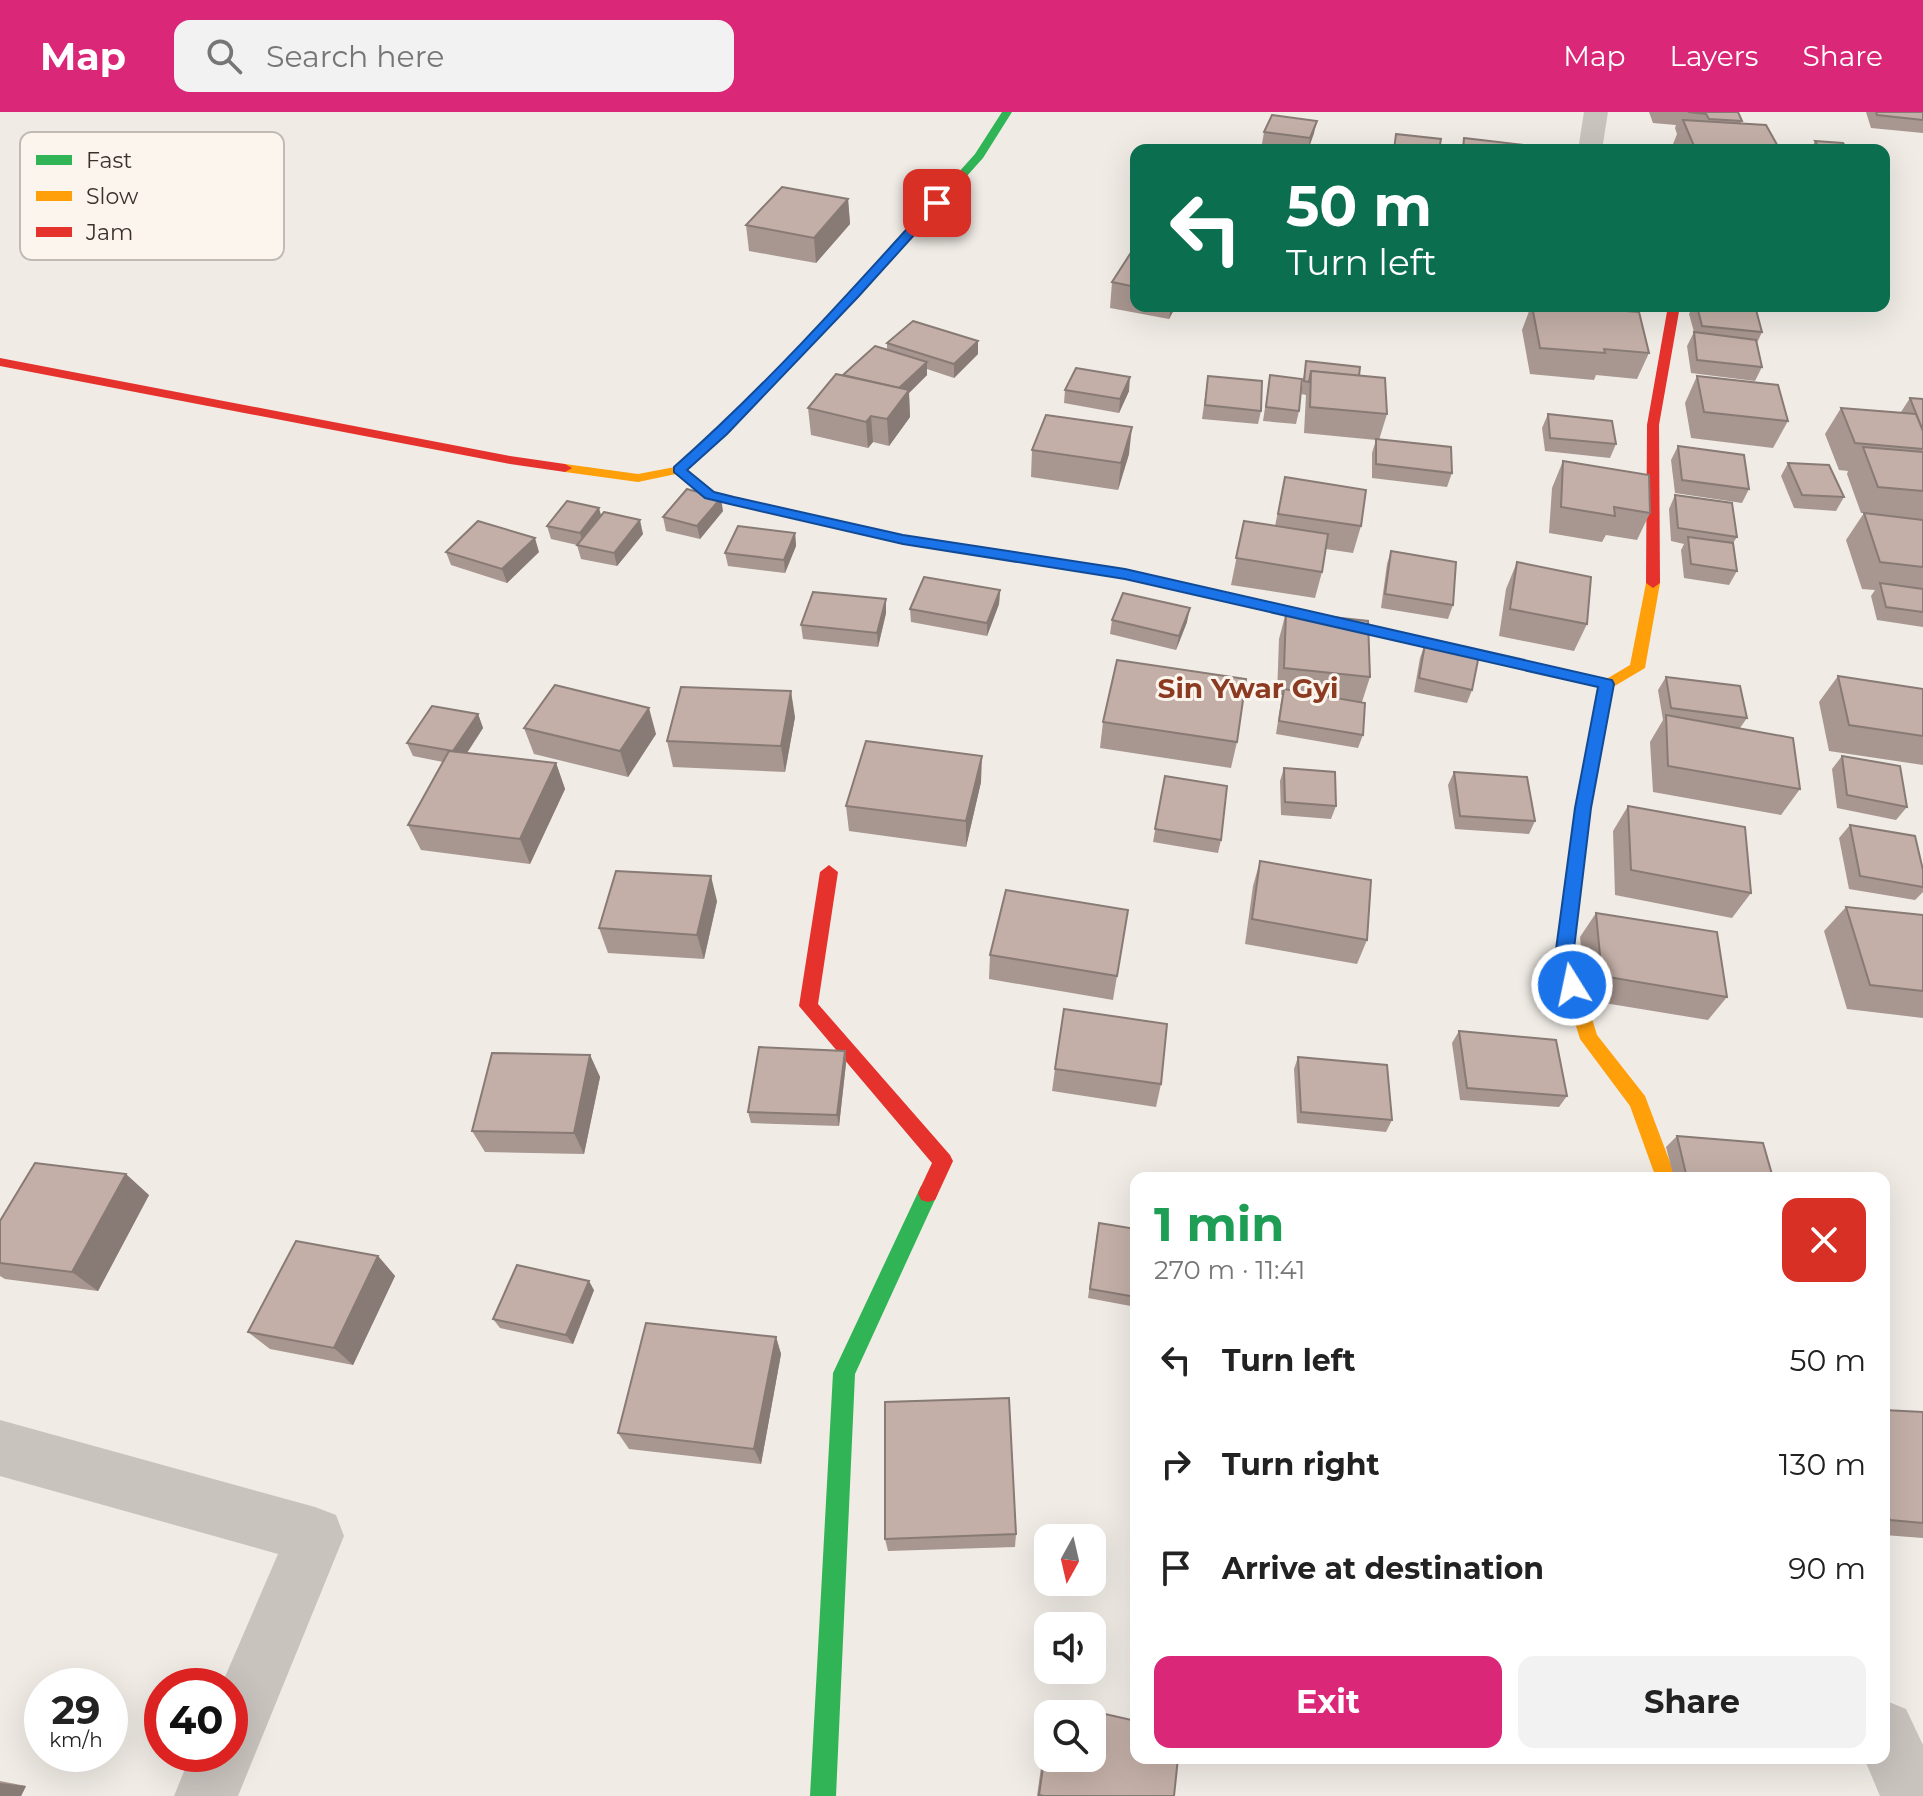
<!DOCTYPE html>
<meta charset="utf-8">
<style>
:root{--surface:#fff;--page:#f2f2f2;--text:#222;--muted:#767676;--accent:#db2777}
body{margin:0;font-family:Montserrat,sans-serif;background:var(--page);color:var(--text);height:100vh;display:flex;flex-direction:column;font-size:30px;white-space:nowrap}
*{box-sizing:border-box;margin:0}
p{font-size:26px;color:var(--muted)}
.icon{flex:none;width:44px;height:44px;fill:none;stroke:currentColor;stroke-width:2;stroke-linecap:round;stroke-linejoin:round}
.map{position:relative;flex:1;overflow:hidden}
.drawer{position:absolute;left:1130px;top:1060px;width:760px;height:592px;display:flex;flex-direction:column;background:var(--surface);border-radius:16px;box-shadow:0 8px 32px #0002}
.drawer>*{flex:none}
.top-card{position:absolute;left:1130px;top:32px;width:760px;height:168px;border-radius:16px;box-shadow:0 8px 32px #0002;background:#0b6e4f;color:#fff;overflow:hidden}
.needle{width:52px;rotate:188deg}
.controls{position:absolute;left:1034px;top:1412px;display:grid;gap:16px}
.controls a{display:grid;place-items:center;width:72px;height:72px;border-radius:16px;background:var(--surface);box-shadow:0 8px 32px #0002;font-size:40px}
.speed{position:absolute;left:24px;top:1556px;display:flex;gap:16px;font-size:40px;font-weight:700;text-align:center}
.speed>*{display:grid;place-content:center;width:104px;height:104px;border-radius:50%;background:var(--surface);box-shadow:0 8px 32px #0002;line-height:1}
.speed small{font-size:20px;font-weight:400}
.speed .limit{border:12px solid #d22;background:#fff;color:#111}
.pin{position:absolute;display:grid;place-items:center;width:68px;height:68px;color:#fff;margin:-34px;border-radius:16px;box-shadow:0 4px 12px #0006}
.me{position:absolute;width:88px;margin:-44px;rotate:350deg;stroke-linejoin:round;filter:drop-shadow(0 0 6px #0008)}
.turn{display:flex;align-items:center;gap:28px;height:168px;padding:0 24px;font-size:36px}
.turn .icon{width:104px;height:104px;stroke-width:2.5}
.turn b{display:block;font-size:56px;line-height:68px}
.round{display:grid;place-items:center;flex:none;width:84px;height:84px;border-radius:16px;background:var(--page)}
.head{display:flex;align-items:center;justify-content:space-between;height:136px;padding:0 24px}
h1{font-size:48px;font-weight:700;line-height:60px;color:#1e9e55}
.cta{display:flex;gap:16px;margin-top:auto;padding:16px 24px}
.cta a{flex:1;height:92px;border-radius:16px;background:var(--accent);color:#fff;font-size:32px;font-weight:700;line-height:92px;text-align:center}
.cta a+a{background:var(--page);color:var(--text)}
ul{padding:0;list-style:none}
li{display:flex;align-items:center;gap:24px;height:104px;padding:0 24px}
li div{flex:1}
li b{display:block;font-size:30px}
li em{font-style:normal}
header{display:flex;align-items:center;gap:48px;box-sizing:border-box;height:112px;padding:0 40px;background:var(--accent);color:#fff}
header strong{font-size:38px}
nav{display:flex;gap:44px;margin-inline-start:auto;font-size:28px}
.search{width:560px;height:72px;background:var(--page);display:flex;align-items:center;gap:20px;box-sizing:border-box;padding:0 28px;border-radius:16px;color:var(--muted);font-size:30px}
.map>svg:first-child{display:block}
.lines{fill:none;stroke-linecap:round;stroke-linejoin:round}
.street{fill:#c9c3be;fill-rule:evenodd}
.fast{fill:#30b455;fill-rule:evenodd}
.slow{fill:#ff9f0a;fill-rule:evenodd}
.jam{fill:#e5322d;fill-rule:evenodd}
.wall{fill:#a89690}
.shaded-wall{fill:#887a75}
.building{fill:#c3afa7;stroke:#887a75;stroke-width:2}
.route{fill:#1a73e8;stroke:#114b97;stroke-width:2}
.labels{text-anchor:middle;stroke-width:6;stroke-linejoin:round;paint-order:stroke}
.quarter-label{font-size:28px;font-weight:bold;fill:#8c3b22;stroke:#fbf5ee}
.key{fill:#fbf5ee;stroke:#c1bab4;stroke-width:2}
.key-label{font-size:22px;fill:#3b302b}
</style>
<header>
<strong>Map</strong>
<div class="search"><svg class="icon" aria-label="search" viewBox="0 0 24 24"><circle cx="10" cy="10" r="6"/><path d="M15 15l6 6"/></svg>Search here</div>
<nav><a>Map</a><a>Layers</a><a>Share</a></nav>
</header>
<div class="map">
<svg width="1923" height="1684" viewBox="0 0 1923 1684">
<rect width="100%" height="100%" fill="#f0ebe5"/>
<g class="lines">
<g class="street">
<polygon points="1584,0 1608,0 1602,38 1578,38"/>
<polygon points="0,1308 315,1395 336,1403 344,1424 238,1684 174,1684 191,1642 230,1642 230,1574 221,1574 278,1442 0,1364"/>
<polygon points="1884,1588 1906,1597 1923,1633 1923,1684 1880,1684 1864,1646 1884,1646"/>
</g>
<g class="fast">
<polygon points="1002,0 1012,0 983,46 890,150 882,150 882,146 975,42"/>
<polygon points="981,436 1125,457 1606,567 1614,572 1606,577 1125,467 976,443 976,437"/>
<polygon points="928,1072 935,1074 938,1081 855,1262 836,1684 810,1684 833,1261 921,1074"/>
</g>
<g class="slow">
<polygon points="886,145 890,146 890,150 728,322 687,358 715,380 903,424 981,436 986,437 986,443 903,432 705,386 676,362 638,370 565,360 558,356 565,352 638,362 675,355 718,316"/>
<polygon points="1653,466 1660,471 1645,556 1613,575 1591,696 1573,845 1597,923 1645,984 1676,1066 1656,1066 1630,994 1580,927 1555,845 1575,696 1598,572 1630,553 1646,471"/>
</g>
<g class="jam">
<polygon points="1668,194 1680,194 1659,313 1660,471 1653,476 1646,471 1647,313"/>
<polygon points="0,246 510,344 565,352 572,356 565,360 510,352 0,254"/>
<polygon points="829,753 838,760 818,892 950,1043 953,1049 935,1088 928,1090 921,1088 918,1081 932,1051 799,894 820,760"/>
</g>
</g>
<g class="wall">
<polygon points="1649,0 1738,0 1742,9 1741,11 1780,38 1675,38 1673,32 1677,22 1675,16 1676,13 1653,11"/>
<polygon points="1866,0 1923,0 1923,21 1871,16"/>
<polygon points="1264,20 1314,21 1308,38 1302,38 1262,32"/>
<polygon points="1815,29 1848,38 1811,38"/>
<polygon points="848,87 850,112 816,151 749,139 746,113"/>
<polygon points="1884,93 1889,100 1884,110"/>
<polygon points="1136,140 1136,194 1176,194 1169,207 1110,196 1112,170"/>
<polygon points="1531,194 1578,194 1577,195 1649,241 1637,267 1596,263 1594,268 1530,262 1522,218"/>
<polygon points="1693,194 1697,194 1762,220 1757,231 1762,255 1755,269 1691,261 1687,234 1694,220 1689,202"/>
<polygon points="887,231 978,242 954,266 927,257 927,263 909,281 910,305 889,334 873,330 868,336 811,323 808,296 843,264 887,238"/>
<polygon points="1306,249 1359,264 1387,302 1379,328 1452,361 1447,375 1372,366 1372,341 1376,328 1304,321 1306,283 1301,282"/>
<polygon points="1270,263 1299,299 1296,312 1263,309"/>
<polygon points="1208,264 1261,299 1258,312 1202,307"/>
<polygon points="1697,264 1788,309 1773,336 1691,326 1685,291"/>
<polygon points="1065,278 1129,279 1119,301 1064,291"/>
<polygon points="1910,286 1923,287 1923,515 1877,508 1871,484 1875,478 1862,477 1846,428 1864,401 1861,401 1847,362 1848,359 1839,358 1825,322 1841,296 1902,301 1901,300"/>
<polygon points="1548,302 1616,332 1610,346 1545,339 1542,316"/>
<polygon points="1678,334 1749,377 1742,391 1675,381 1671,348"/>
<polygon points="1032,338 1129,342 1118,378 1031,365"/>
<polygon points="1563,349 1650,401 1637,428 1606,423 1602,430 1549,421 1552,376"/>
<polygon points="1788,351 1844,385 1836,399 1794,396 1781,364"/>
<polygon points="1285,365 1361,414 1353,441 1326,437 1322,460 1315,486 1231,473 1244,409 1275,414"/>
<polygon points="1675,383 1737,425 1733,431 1737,459 1729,473 1684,466 1681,438 1684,432 1671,429 1669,397"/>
<polygon points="723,399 700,427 666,419 663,405"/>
<polygon points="601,403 643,422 617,454 581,447 577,433 551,427 547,414"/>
<polygon points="795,421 796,434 785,461 728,454 725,441"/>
<polygon points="1391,439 1453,493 1448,507 1381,496 1387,452"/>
<polygon points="446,440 539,440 507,471 451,453"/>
<polygon points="1517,450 1587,512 1574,539 1499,524 1506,477"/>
<polygon points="1000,478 999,492 987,524 911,510 910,497"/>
<polygon points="1286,500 1370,565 1362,590 1363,623 1358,636 1276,622 1282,583 1277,583 1279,527"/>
<polygon points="886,501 878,535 803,527 801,513"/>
<polygon points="1112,508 1187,510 1176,538 1110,522"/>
<polygon points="1425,532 1472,578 1467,591 1414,580 1420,546"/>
<polygon points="1838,564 1923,577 1923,653 1829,639 1819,590"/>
<polygon points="1666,565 1747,606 1740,616 1800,677 1781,703 1653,680 1650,630 1663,608 1658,578"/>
<polygon points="478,602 483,616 467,641 556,651 565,677 530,752 421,738 408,713 443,650 413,644 407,631"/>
<polygon points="795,605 785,660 673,655 667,629"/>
<polygon points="1103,610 1237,630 1231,656 1100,636"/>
<polygon points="524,616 656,622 628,665 534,642"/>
<polygon points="1842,644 1907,695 1896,708 1837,696 1832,657"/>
<polygon points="1284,656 1336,694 1331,707 1281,703 1280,669"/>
<polygon points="1454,660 1535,709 1529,722 1455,717 1448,673"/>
<polygon points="1165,664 1221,728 1218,741 1153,730"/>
<polygon points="981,670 966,735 849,719 846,694"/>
<polygon points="1628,694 1751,781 1732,806 1615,783 1613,719"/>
<polygon points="1850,713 1923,758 1923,780 1915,788 1849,777 1839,726"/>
<polygon points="1260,749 1367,828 1357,852 1245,832 1253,774"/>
<polygon points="717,789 704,847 608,841 599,816"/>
<polygon points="1846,795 1923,803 1923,906 1847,897 1824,819"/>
<polygon points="1128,798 1113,888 989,867 990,843"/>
<polygon points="1596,801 1727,885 1708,908 1586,888 1580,825"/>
<polygon points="1459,919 1567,984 1559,995 1460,988 1452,931"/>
<polygon points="845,939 846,951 839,1014 751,1011 748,1000"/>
<polygon points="590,943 600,965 584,1042 485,1040 472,1019"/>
<polygon points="1298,945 1392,1008 1386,1020 1297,1011 1294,957"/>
<polygon points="1055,957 1161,972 1156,995 1052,979"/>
<polygon points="1677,1024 1773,1066 1674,1066 1666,1035"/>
<polygon points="149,1083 98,1179 5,1167 0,1164 0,1109"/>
<polygon points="1136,1117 1136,1195 1088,1186 1097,1121"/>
<polygon points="378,1144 395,1164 353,1253 270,1237 248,1220"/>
<polygon points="594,1178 573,1232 500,1216 493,1207"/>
<polygon points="776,1225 781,1242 761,1352 629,1337 618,1321"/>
<polygon points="1884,1298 1923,1300 1923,1426 1884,1423"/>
<polygon points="1016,1422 1015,1435 888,1439 885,1427"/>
<polygon points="1052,1590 1136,1609 1136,1646 1178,1646 1174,1684 1037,1684 1048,1605 1048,1646 1092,1646 1092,1602 1048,1602"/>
<polygon points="0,1669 26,1674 21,1684 0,1684"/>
</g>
<g class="shaded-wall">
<polygon points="1317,9 1314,21 1308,38 1310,26"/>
<polygon points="848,87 850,112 816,151 814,126"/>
<polygon points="1171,194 1176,194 1169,207"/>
<polygon points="978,229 978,242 954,266 954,252"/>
<polygon points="927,250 927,263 909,281 910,305 889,334 887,307 896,279"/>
<polygon points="1130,265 1129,279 1119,301 1120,287"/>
<polygon points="871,304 873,330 868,336 866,310"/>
<polygon points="1132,315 1129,342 1118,378 1121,351"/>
<polygon points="721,386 723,399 700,427 697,414"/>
<polygon points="599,396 603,410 584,434 580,421"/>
<polygon points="640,408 643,422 617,454 614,441"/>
<polygon points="795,421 796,434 785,461 784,448"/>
<polygon points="535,426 539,440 507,471 502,457"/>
<polygon points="1000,478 999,492 987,524 987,511"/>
<polygon points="886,487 886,501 878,535 877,521"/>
<polygon points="1190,496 1187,510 1176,538 1179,524"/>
<polygon points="791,579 795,605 785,660 781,634"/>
<polygon points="649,596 656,622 628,665 620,639"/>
<polygon points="478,602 483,616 459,653 453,639"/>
<polygon points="982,644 981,670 966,735 966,709"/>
<polygon points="556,651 565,677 530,752 520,727"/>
<polygon points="711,764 717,789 704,847 697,823"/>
<polygon points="845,939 846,951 839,1014 837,1003"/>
<polygon points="590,943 600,965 584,1042 574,1021"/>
<polygon points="126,1062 149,1083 98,1179 72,1160"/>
<polygon points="378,1144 395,1164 353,1253 334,1236"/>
<polygon points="589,1169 594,1178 573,1232 566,1223"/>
<polygon points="776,1225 781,1242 761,1352 754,1337"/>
<polygon points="0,1671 26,1674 21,1684 0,1684"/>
</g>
<g class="building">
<polygon points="1688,0 1738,0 1742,9 1709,7 1706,2"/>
<polygon points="1876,0 1923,0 1923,8 1877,3"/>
<polygon points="1272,3 1317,9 1310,26 1264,20"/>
<polygon points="1683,8 1766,13 1780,38 1694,34"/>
<polygon points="1396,22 1441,27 1439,38 1394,38"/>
<polygon points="1464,26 1559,37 1559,38 1463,38"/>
<polygon points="1815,29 1843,31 1848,38 1820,38"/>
<polygon points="782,75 848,87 814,126 746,113"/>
<polygon points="1132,139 1136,140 1136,175 1112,170"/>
<polygon points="1532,194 1559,194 1639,200 1649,241 1604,237 1605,241 1540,236"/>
<polygon points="1697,194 1755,194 1762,220 1702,214"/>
<polygon points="913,209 978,229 954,252 887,231"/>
<polygon points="1694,220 1756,228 1762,255 1697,248"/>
<polygon points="875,234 927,250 899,276 843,263"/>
<polygon points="1306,249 1360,255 1359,264 1311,259 1309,270 1304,269"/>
<polygon points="1076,256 1130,265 1120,287 1065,278"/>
<polygon points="1311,259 1385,266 1387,302 1310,295"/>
<polygon points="836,262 909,278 887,307 871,304 866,310 808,296"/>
<polygon points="1270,263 1302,267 1299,299 1266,295"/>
<polygon points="1208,264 1262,269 1261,299 1205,293"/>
<polygon points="1697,264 1778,273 1788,309 1704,300"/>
<polygon points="1910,286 1923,287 1923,319 1919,309"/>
<polygon points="1841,296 1916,302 1923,319 1923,337 1855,331"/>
<polygon points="1548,302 1612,309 1616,332 1550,326"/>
<polygon points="1046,303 1132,315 1121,351 1032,338"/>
<polygon points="1376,327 1451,335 1452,361 1376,352"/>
<polygon points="1678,334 1744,343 1749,377 1682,368"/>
<polygon points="1863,335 1923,340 1923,379 1878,375"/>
<polygon points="1563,349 1649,363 1650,401 1614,395 1615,404 1561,395"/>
<polygon points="1788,351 1829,353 1844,385 1802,383"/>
<polygon points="1285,365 1366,378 1361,414 1278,402"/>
<polygon points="687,377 721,386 697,414 663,405"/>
<polygon points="1675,383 1732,391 1737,425 1678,416"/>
<polygon points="567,389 599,396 580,421 547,414"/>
<polygon points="604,400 640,408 614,441 577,433"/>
<polygon points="1864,401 1923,408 1923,455 1880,450"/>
<polygon points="478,409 535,426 502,457 446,440"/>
<polygon points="1244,409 1328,422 1322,460 1236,446"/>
<polygon points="738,414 795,421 784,448 725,441"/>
<polygon points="1688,425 1733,431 1737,459 1691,452"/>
<polygon points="1391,439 1456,450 1453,493 1385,482"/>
<polygon points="1517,450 1591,465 1587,512 1510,497"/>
<polygon points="924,465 1000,478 987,511 910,497"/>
<polygon points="1880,471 1923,477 1923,500 1886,495"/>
<polygon points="813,480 886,487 877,521 801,513"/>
<polygon points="1123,481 1190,496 1179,524 1112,508"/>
<polygon points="1286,500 1368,509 1370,565 1284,556"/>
<polygon points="1425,532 1479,543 1472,578 1419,566"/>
<polygon points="1117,548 1246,567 1237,630 1103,610"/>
<polygon points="1838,564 1923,577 1923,624 1849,613"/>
<polygon points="1666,565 1740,574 1747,606 1671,596"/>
<polygon points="555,573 649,596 620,639 524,616"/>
<polygon points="681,575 791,579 781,634 667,629"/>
<polygon points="1284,577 1365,591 1363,623 1279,609"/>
<polygon points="432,594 478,602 453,639 407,631"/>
<polygon points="1666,603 1793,626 1800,677 1668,654"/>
<polygon points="866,629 982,644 966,709 846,694"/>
<polygon points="449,639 556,651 520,727 408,713"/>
<polygon points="1842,644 1900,654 1907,695 1847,683"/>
<polygon points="1284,656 1335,660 1336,694 1285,690"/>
<polygon points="1454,660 1527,665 1535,709 1460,704"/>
<polygon points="1165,664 1227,674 1221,728 1155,717"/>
<polygon points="1628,694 1745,715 1751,781 1631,758"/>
<polygon points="1850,713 1915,724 1923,758 1923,775 1860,764"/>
<polygon points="1260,749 1371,768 1367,828 1252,807"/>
<polygon points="616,759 711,764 697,823 599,816"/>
<polygon points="1006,778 1128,798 1117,864 990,843"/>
<polygon points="1846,795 1923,803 1923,879 1870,873"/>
<polygon points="1596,801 1717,820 1727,885 1602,864"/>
<polygon points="1064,897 1167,912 1161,972 1055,957"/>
<polygon points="1459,919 1556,928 1567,984 1467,976"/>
<polygon points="759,935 845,939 837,1003 748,1000"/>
<polygon points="492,941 590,943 574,1021 472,1019"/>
<polygon points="1298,945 1387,953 1392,1008 1301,1000"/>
<polygon points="1677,1024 1763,1031 1773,1066 1687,1066"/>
<polygon points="35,1051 126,1062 72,1160 0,1151 0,1109"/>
<polygon points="1099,1111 1136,1117 1136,1185 1090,1177"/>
<polygon points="296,1129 378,1144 334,1236 248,1220"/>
<polygon points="517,1153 589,1169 566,1223 493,1207"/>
<polygon points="646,1211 776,1225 754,1337 618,1321"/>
<polygon points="1009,1286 1016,1422 885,1427 885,1290"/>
<polygon points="1884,1298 1923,1300 1923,1411 1890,1408 1884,1390"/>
<polygon points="1052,1590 1136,1609 1136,1646 1178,1646 1174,1684 1044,1684 1039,1683 1048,1621 1048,1646 1092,1646 1092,1602 1051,1602"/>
</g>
<path class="route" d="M933 88 943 91 858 185 727 322 687 358 714 380 734 385 903 423 1125 457 1612 568 1614 572 1591 696 1573 845 1582 873 1579 878H1566L1555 845 1575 696 1598 575 1125 467 903 432 734 393 705 386 674 360V355C767 273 850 180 933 88Z"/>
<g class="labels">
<g class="quarter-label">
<text x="1248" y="586">Sin Ywar Gyi</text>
</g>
</g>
<rect x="20" y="20" width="264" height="128" rx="12" class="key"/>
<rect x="36" y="43" width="36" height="10" fill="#30b455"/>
<rect x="36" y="79" width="36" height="10" fill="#ff9f0a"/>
<rect x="36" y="115" width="36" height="10" fill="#e5322d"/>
<g class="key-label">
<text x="86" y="56">Fast</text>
<text x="86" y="92">Slow</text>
<text x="86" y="128">Jam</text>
</g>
</svg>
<div class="controls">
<a><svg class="needle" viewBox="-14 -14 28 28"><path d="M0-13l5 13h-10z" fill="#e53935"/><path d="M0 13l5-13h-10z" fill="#767676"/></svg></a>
<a><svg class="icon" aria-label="sound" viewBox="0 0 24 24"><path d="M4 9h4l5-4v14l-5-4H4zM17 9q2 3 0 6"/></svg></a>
<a><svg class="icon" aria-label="search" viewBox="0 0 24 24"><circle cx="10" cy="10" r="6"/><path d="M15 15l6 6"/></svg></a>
</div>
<div class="speed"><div>29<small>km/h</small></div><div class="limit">40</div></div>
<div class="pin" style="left:937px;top:91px;background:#d93025"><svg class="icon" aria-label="arrive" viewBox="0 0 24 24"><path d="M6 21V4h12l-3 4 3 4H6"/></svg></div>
<svg class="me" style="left:1572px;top:873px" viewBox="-20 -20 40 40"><circle r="17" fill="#1a73e8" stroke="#fff" stroke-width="3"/><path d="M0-11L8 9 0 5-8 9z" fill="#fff"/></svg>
<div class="top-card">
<div class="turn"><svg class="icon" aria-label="left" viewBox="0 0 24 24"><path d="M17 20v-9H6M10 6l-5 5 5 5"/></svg><div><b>50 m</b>Turn left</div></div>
</div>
<section class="drawer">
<div class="head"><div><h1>1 min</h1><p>270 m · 11:41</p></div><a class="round" style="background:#d93025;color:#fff"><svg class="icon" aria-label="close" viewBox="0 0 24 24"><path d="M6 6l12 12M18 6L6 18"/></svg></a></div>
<ul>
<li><svg class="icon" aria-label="left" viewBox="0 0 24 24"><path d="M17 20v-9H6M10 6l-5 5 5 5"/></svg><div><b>Turn left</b></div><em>50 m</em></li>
<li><svg class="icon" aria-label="right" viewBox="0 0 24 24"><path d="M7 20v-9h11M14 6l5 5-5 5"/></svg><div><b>Turn right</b></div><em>130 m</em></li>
<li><svg class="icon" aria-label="arrive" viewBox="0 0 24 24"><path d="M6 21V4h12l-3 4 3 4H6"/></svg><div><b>Arrive at destination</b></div><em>90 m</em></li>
</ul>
<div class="cta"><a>Exit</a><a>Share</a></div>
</section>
</div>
